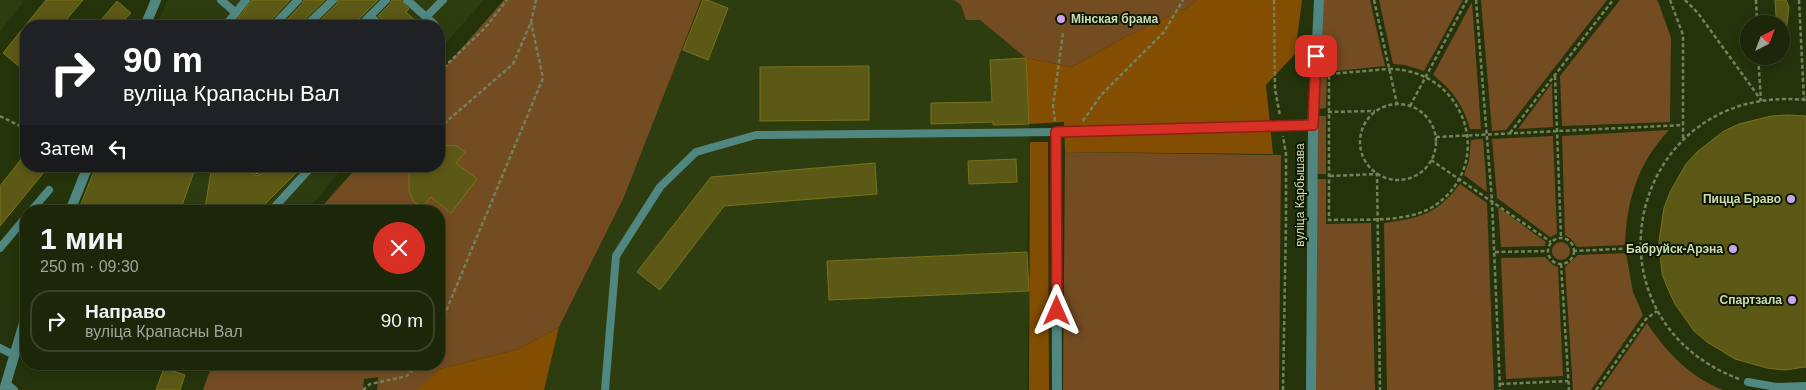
<!DOCTYPE html>
<html lang="ru">
<meta charset="utf-8">
<style>
:root{--surface:#1c2608;--page:#293216;--text:#f1f3f6;--muted:#a0a59c;--line:#3a4329}
body{margin:0;font-family:Arial,sans-serif;background:var(--page);color:var(--text);height:100vh;display:flex;flex-direction:column;font-size:19px;white-space:nowrap}
*{box-sizing:border-box;margin:0}
p{font-size:16px;color:var(--muted)}
.icon{flex:none;width:28px;height:28px;fill:none;stroke:currentColor;stroke-width:2;stroke-linecap:round;stroke-linejoin:round}
.map{position:relative;flex:1;overflow:hidden}
.drawer{position:absolute;left:20px;top:205px;width:425px;height:165px;display:flex;flex-direction:column;background:var(--surface);border-radius:20px;box-shadow:0 2px 8px #0003,0 0 0 1px var(--line)}
.drawer>*{flex:none}
.hud{position:absolute;left:20px;top:20px;width:425px;height:152px;border-radius:20px;box-shadow:0 2px 8px #0003,0 0 0 1px var(--line);background:#202124;color:#fff;overflow:hidden}
.needle{width:32px;rotate:42deg}
.controls{position:absolute;left:1740px;top:15px;display:grid;gap:10px}
.controls a{display:grid;place-items:center;width:50px;height:50px;border-radius:50%;background:var(--surface);box-shadow:0 2px 8px #0003,0 0 0 1px var(--line);font-size:25px}
.pin{position:absolute;display:grid;place-items:center;width:42px;height:42px;color:#fff;margin:-21px;border-radius:10px;box-shadow:0 2px 8px #0006}
.me{position:absolute;width:55px;margin:-28px;rotate:0deg;stroke-linejoin:round;filter:drop-shadow(0 0 4px #0008)}
.turn{display:flex;align-items:center;gap:18px;height:105px;padding:0 20px;font-size:22px}
.turn .icon{width:65px;height:65px;stroke-width:2.5}
.turn b{display:block;font-size:35px;line-height:42px}
.then{display:flex;align-items:center;height:48px;padding:0 20px;background:#0003;gap:10px;font-size:19px}
.round{display:grid;place-items:center;flex:none;width:52px;height:52px;border-radius:26px;background:var(--page)}
.head{display:flex;align-items:center;justify-content:space-between;height:85px;padding:0 20px}
h1{font-size:30px;font-weight:700;line-height:38px}
ul{padding:0;list-style:none}
li{display:flex;align-items:center;gap:15px;height:62px;margin:0 10px 8px;padding:0 10px;border:2px solid var(--line);border-radius:20px}
li div{flex:1}
li b{display:block;font-size:19px}
li em{font-style:normal}
.map>svg:first-child{display:block}
.built{fill:#2e3d10}
.green{fill:#734c22}
.forest{fill:#834e01}
.building{fill:#5c5816;stroke:#787319}
.lines{fill:none;stroke-linecap:round;stroke-linejoin:round}
.path{stroke:#74825b;stroke-width:2.5;stroke-dasharray:4 2.5;stroke-linecap:butt}
.lane{stroke:#508780;stroke-width:8}
.street{stroke:#508780;stroke-width:10}
.route-casing{stroke:#8d1f18;stroke-width:12}
.route{stroke:#d93025;stroke-width:9}
.poi-dot{fill:#c8a5ee;stroke:#101900;stroke-width:2}
.labels{text-anchor:middle;stroke-width:4;stroke-linejoin:round;paint-order:stroke}
.poi-label{font-size:12px;font-weight:bold;fill:#cddcb7;stroke:#101900;text-anchor:end}
.street-label{font-size:12px;fill:#cddcb7;stroke:#101900}
</style>
<div class="map">
<svg width="1806" height="390" viewBox="0 0 1806 390">
<rect width="100%" height="100%" fill="#25330b"/>
<g class="built">
<polygon points="0,0 21,0 23,2 0,32"/>
<polygon points="168,0 484,0 439,51 439,26 156,26"/>
<polygon points="701,0 954,0 961,5 966,20 980,20 1026,58 1030,133 1027,252 1029,291 1027,390 544,390 559,327 624,197"/>
<polygon points="96,166 344,166 307,211 78,211"/>
</g>
<g class="green">
<polygon points="504,0 701,0 624,197 559,327 519,349 439,369 418,390 377,390 378,377 364,379 363,390 203,390 209,373 214,364 439,364 439,211 318,211 358,166 439,166 439,74"/>
<polygon points="954,0 1196,0 1188,7 1127,36 1072,67 1026,58 980,20 966,20 961,5"/>
<polygon points="1323,0 1370,0 1385,66 1327,72 1326,108 1318,109"/>
<polygon points="1379,0 1463,0 1424,71 1405,65 1393,64"/>
<polygon points="1481,0 1607,0 1506,130 1492,131"/>
<polygon points="1620,0 1657,0 1659,4 1671,38 1670,122 1562,126 1560,76"/>
<path d="M1472 2 1481 129H1470C1464 106 1452 89 1433 75Z"/>
<polygon points="1552,83 1553,127 1518,129"/>
<polygon points="1318,116 1326,116 1326,174 1316,174"/>
<path d="M1669 130C1637 165 1627 199 1625 245L1577 247 1572 240 1565 235 1562 136Z"/>
<polygon points="1553,136 1557,234 1550,237 1497,198 1492,139"/>
<polygon points="1483,139 1487,192 1464,175 1469,161 1471,140"/>
<polygon points="1065,152 1281,155 1279,390 1063,390"/>
<polygon points="1316,179 1326,179 1326,224 1371,223 1375,390 1315,390"/>
<path d="M1460 184 1487 203 1494 390H1387L1384 223C1421 218 1437 214 1460 184Z"/>
<polygon points="1498,207 1546,242 1545,246 1501,247"/>
<circle cx="1561" cy="251" r="9"/>
<polygon points="1626,253 1633,292 1643,315 1591,390 1573,390 1565,267 1578,255"/>
<polygon points="1545,257 1553,265 1558,267 1563,376 1506,379 1501,258"/>
<path d="M1647 323C1666 352 1690 377 1723 390H1600Z"/>
</g>
<g class="forest">
<polygon points="1196,0 1302,0 1295,54 1266,85 1273,154 1065,152 1064,122 1029,124 1026,58 1072,67 1127,36 1188,7"/>
<polygon points="1030,142 1048,142 1049,390 1029,390"/>
<polygon points="559,327 544,390 417,390 439,369 519,349"/>
</g>
<g class="building">
<polygon points="46,0 83,0 61,26 26,26 26,72 3,53"/>
<polygon points="252,0 290,0 269,22 268,26 232,26"/>
<polygon points="304,0 325,0 302,22 300,26 281,26 302,4"/>
<polygon points="338,0 378,0 356,22 354,26 314,26 337,4"/>
<polygon points="392,0 401,0 409,9 406,12 421,26 387,26 385,22 378,16 390,4"/>
<polygon points="703,0 707,0 728,8 708,60 683,50"/>
<polygon points="1775,0 1786,0 1789,7 1786,33 1776,16"/>
<polygon points="117,1 131,13 119,26 96,26"/>
<polygon points="1026,58 1029,124 993,125 993,122 931,124 931,103 992,102 990,60"/>
<polygon points="869,66 869,120 760,121 760,67"/>
<polygon points="1788,115 1806,116 1806,367 1784,370 1767,368 1735,359 1707,342 1694,331 1675,304 1668,289 1662,274 1659,241 1664,208 1670,192 1686,164 1698,151 1724,131 1739,124 1771,116"/>
<polygon points="439,145 457,146 465,152 456,163 477,179 451,213 431,197 423,207 414,202 409,190 409,166 439,166"/>
<polygon points="26,153 26,166 49,166 0,226 0,186"/>
<polygon points="1016,159 1017,182 969,184 968,161"/>
<polygon points="875,163 877,194 724,206 660,290 637,272 711,177"/>
<polygon points="96,166 196,166 180,211 78,211"/>
<polygon points="212,166 253,166 252,172 256,176 261,174 266,166 303,166 258,211 223,211 205,208"/>
<polygon points="1027,252 1029,291 829,300 827,261"/>
<polygon points="164,368 185,375 180,390 156,390"/>
</g>
<g class="lines">
<g class="path">
<polyline points="1274,0 1275,89 1280,116"/>
<polyline points="1374,0 1397,104"/>
<polyline points="1476,0 1492,201 1500,390"/>
<polyline points="1670,0 1683,35 1683,139"/>
<polyline points="1685,0 1698,13 1761,100 1758,56"/>
<polyline points="1756,0 1757,24"/>
<polyline points="1799,0 1804,100 1806,96"/>
<path d="M1389 69C1467 69 1498 167 1431 208 1404 223 1360 219 1329 220V74Z"/>
<polyline points="439,72 485,28 507,0"/>
<polyline points="1555,76 1561,238"/>
<circle cx="1398" cy="142" r="38"/>
<polyline points="1410,106 1467,0"/>
<polyline points="1328,112 1375,111"/>
<polyline points="0,116 26,129"/>
<polyline points="1055,121 1053,106 1063,33"/>
<polyline points="1083,121 1101,95 1164,32 1183,0"/>
<polyline points="439,128 513,64 531,22 536,0"/>
<polyline points="1510,133 1613,0"/>
<polyline points="1436,137 1683,125"/>
<polyline points="1431,160 1551,242"/>
<polyline points="391,167 391,166"/>
<polyline points="1330,176 1377,174 1380,390"/>
<circle cx="1561" cy="251" r="13"/>
<polyline points="1573,251 1640,248"/>
<polyline points="1495,252 1548,251"/>
<polyline points="1561,264 1569,390"/>
<polyline points="439,328 543,78 531,22"/>
<path d="M1739 379C1575 317 1629 82 1806 100"/>
<polyline points="1500,384 1568,381"/>
<polyline points="363,390 370,384 407,376 417,364"/>
<polyline points="1283,390 1286,220 1286,154 1283,136"/>
<polyline points="1596,390 1646,319 1657,311"/>
</g>
<g class="lane">
<polyline points="221,0 236,13"/>
<polyline points="407,0 434,24 432,26"/>
<polyline points="370,16 381,26"/>
<polyline points="426,17 443,0"/>
<polyline points="225,26 246,0"/>
<polyline points="273,26 298,0"/>
<polyline points="306,26 333,0"/>
<polyline points="360,26 386,0"/>
<polyline points="257,170 261,166"/>
<polyline points="31,211 49,190"/>
<polyline points="271,211 312,166"/>
<polyline points="0,248 26,217"/>
<polyline points="0,348 14,355"/>
<polyline points="1748,382 1776,387 1806,386"/>
<polyline points="7,384 14,390"/>
<polyline points="605,390 616,256 660,187 696,152 756,135 1056,132 1313,125"/>
</g>
<g class="street">
<polyline points="145,26 156,0"/>
<polyline points="1056,132 1057,390"/>
<polyline points="70,211 88,166"/>
<polyline points="4,390 26,316"/>
<polyline points="1311,390 1313,125 1319,0"/>
</g>
</g>
<g class="lines">
<defs>
<polyline id="route" points="1057,311 1056,132 1313,125 1316,56"/>
</defs>
<use href="#route" class="route-casing"/>
<use href="#route" class="route"/>
</g>
<g class="poi-dot">
<circle cx="1061" cy="19" r="5"/>
<circle cx="1791" cy="199" r="5"/>
<circle cx="1733" cy="249" r="5"/>
<circle cx="1792" cy="300" r="5"/>
</g>
<g class="labels">
<g class="poi-label">
<text x="1071" y="23" text-anchor="start">Мінская брама</text>
<text x="1781" y="203">Пицца Браво</text>
<text x="1723" y="253">Бабруйск-Арэна</text>
<text x="1782" y="304">Спартзала</text>
</g>
<g class="street-label">
<text transform="translate(1300 195) rotate(-90)" y="4">вуліца Карбышава</text>
</g>
</g>
</svg>
<div class="controls">
<a><svg class="needle" viewBox="-14 -14 28 28"><path d="M0-13l5 13h-10z" fill="#e53935"/><path d="M0 13l5-13h-10z" fill="#a0a59c"/></svg></a>
</div>
<div class="pin" style="left:1316px;top:56px;background:#d93025"><svg class="icon" aria-label="arrive" viewBox="0 0 24 24"><path d="M6 21V4h12l-3 4 3 4H6"/></svg></div>
<svg class="me" style="left:1057px;top:311px" viewBox="-20 -20 40 40"><path d="M0-17L14 15 0 8-14 15z" fill="#d93025" stroke="#fff" stroke-width="4"/></svg>
<div class="hud">
<div class="turn"><svg class="icon" aria-label="right" viewBox="0 0 24 24"><path d="M7 20v-9h11M14 6l5 5-5 5"/></svg><div><b>90 m</b>вуліца Крапасны Вал</div></div>
<div class="then">Затем<svg class="icon" aria-label="left" viewBox="0 0 24 24"><path d="M17 20v-9H6M10 6l-5 5 5 5"/></svg></div>
</div>
<section class="drawer">
<div class="head"><div><h1>1 мин</h1><p>250 m · 09:30</p></div><a class="round" style="background:#d93025;color:#fff"><svg class="icon" aria-label="close" viewBox="0 0 24 24"><path d="M6 6l12 12M18 6L6 18"/></svg></a></div>
<ul>
<li><svg class="icon" aria-label="right" viewBox="0 0 24 24"><path d="M7 20v-9h11M14 6l5 5-5 5"/></svg><div><b>Направо</b><p>вуліца Крапасны Вал</p></div><em>90 m</em></li>
</ul>
</section>
</div>
